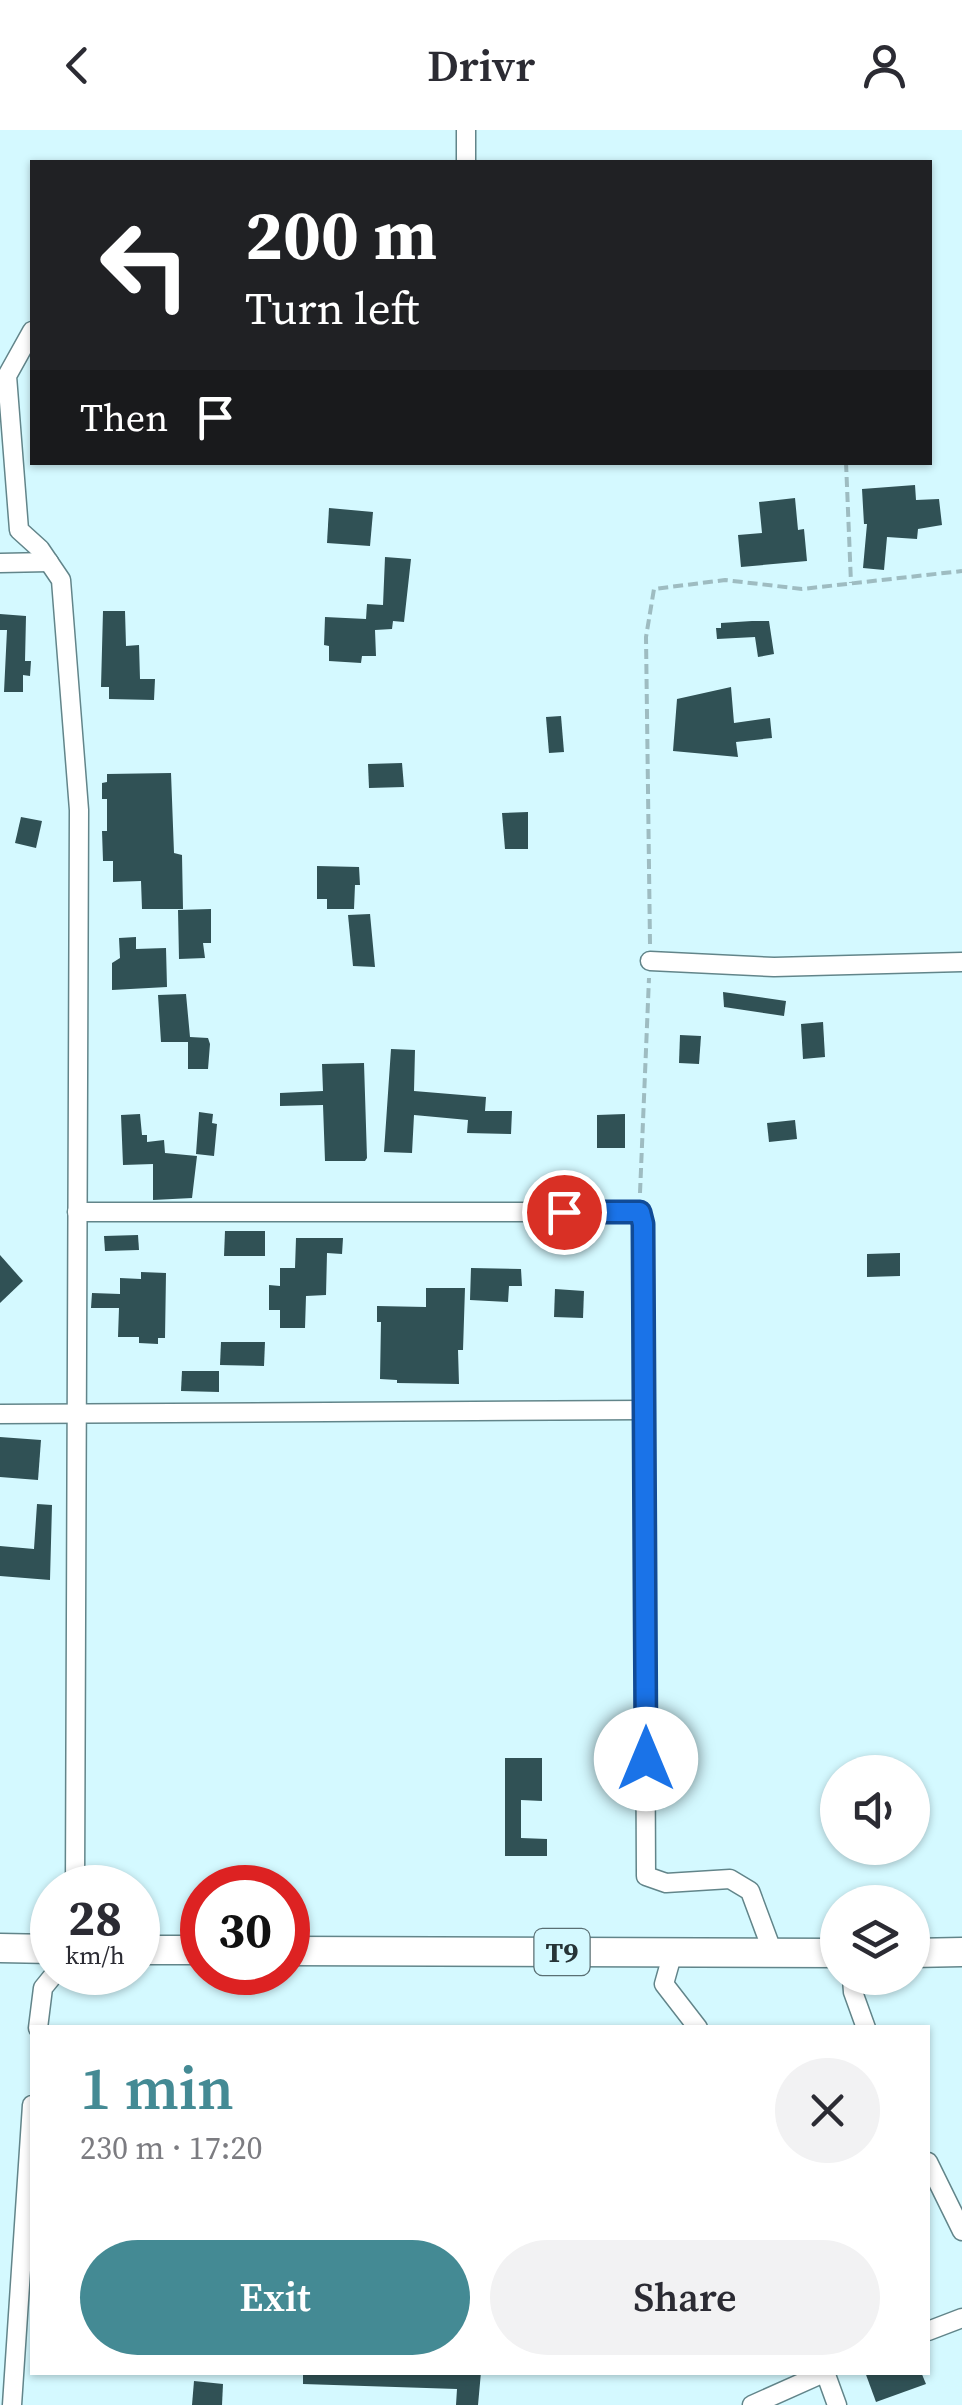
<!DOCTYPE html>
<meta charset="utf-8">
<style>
:root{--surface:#fff;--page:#f2f2f3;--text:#2b2b33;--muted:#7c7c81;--accent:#448a94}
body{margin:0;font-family:"Source Serif 4",serif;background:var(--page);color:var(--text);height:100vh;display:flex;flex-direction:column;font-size:38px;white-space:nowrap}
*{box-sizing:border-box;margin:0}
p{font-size:32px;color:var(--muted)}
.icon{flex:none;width:55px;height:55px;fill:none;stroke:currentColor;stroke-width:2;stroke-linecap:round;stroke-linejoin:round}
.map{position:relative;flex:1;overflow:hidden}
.drawer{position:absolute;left:30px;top:1895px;width:900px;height:350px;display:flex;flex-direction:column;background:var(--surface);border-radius:0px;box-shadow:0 2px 8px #0004}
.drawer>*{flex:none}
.guide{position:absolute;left:30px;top:30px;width:902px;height:305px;border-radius:0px;box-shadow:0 2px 8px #0004;background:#202124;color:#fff;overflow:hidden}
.buttons{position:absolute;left:820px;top:1625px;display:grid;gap:20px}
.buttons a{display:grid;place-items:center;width:110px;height:110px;border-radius:50%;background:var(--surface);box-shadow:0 2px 8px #0004;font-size:50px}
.speed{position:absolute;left:30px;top:1735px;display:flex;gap:20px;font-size:50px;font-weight:700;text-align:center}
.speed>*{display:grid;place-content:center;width:130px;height:130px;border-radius:50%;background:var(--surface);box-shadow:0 2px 8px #0004;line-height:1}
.speed small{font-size:25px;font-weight:400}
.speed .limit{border:15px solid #d22;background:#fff;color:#111}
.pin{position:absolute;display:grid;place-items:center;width:85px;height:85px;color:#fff;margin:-42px;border:5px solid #fff;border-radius:50%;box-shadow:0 2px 10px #0007}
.me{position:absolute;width:110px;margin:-55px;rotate:0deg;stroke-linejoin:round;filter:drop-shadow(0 0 8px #0008)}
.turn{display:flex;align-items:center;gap:35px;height:210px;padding:0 50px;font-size:45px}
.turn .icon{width:130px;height:130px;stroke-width:2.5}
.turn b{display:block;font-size:70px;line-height:85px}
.then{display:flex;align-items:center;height:95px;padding:0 50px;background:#0003;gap:20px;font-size:38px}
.round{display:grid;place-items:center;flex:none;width:105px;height:105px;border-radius:52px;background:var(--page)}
.summary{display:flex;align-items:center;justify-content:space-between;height:170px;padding:0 50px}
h1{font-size:60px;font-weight:600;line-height:75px;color:var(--accent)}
.primary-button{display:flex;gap:20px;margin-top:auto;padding:20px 50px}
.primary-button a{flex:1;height:115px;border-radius:60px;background:var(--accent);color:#fff;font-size:40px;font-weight:600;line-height:115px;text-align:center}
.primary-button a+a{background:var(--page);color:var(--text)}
header{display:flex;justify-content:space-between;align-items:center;height:130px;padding:0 50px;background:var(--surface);font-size:45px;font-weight:600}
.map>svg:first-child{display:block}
.building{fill:#305155}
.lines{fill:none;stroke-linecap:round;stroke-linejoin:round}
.minor-casing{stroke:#62858a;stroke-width:21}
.highway-casing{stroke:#62858a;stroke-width:31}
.path{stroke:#9ebcc1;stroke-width:4;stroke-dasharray:10 5;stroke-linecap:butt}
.minor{stroke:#fff;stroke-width:18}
.highway{stroke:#fff;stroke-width:28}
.route-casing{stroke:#114b97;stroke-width:25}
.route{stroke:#1a73e8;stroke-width:18}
.labels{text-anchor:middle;stroke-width:10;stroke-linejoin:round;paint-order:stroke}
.shield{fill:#d4f9ff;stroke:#5a6f73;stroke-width:2.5}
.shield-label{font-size:28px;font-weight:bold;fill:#263437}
</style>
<header><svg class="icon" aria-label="back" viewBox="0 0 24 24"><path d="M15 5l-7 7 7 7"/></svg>Drivr<svg class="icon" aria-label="person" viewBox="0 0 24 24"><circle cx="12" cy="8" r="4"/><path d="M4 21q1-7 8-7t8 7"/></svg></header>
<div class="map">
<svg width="962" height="2275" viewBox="0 0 962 2275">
<rect width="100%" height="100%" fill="#d4f9ff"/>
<g class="building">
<polygon points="915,355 916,370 939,369 942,395 918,399 917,409 887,407 884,440 863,438 867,394 864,394 862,359"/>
<polygon points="795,368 798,400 804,399 807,431 741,437 738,405 762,403 759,372"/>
<polygon points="329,378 373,382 370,416 327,413"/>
<polygon points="385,427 411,429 404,492 393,491 392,499 375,500 376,526 362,526 361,533 329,531 329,516 324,515 325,487 366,489 367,474 383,475"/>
<polygon points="103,481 125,481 126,516 139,515 140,549 155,549 154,570 109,569 109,557 101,557"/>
<polygon points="0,484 26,486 25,531 31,531 30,546 23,545 23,562 4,562 7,500 0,500"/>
<polygon points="752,491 769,491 774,524 758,527 755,507 717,509 716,498 721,498 721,493"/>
<polygon points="731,557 734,593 770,588 772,608 736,612 738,627 673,621 677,569"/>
<polygon points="561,586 564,622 549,623 546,587"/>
<polygon points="402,633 404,657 369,658 368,634"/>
<polygon points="171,643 174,723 182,725 183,779 142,779 141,751 113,752 113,731 103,731 102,701 107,701 107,669 102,669 102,653 107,652 107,644"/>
<polygon points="528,682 528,719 505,719 502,683"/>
<polygon points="21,687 42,691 36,718 15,713"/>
<polygon points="317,736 359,737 360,755 355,755 354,779 327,779 327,769 317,769"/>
<polygon points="211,779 211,813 203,813 205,828 179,829 178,780"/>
<polygon points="370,784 375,837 353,836 348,785"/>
<polygon points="136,807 136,819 166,818 167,857 112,860 112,833 120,828 119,808"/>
<polygon points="723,862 786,871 784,886 724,877"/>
<polygon points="186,864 190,907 208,908 210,914 208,939 188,939 188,912 161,912 158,865"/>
<polygon points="823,892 825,927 803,929 801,894"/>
<polygon points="680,905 701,906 699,934 679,933"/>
<polygon points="391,919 415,920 414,961 486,967 485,981 512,981 511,1004 467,1003 468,990 414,985 412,1023 384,1022"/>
<polygon points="364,933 367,1028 365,1031 325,1031 323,975 280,976 280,963 323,961 322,934"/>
<polygon points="199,982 213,984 212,993 217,994 214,1026 196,1024"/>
<polygon points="140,984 142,1005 147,1005 147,1012 164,1010 165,1023 197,1026 192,1068 153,1070 153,1034 123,1035 121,985"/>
<polygon points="625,984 625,1018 597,1018 597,985"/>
<polygon points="795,990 797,1009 769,1012 767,993"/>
<polygon points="225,1101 265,1101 265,1126 224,1126"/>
<polygon points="138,1105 139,1120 105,1121 104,1106"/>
<polygon points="296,1108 343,1108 342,1124 327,1123 326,1165 306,1166 305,1198 280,1198 280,1180 269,1180 269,1155 280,1156 280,1138 295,1138"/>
<polygon points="900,1123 900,1146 867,1147 867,1124"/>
<polygon points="0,1125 23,1151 0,1173"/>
<polygon points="471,1138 521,1139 522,1156 509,1156 508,1172 470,1170"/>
<polygon points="141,1142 166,1143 165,1208 158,1208 158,1214 139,1213 139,1207 118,1207 119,1178 91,1178 92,1163 120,1164 120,1148 141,1149"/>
<polygon points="426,1158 465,1158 463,1220 458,1220 459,1254 397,1253 397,1250 380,1249 381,1192 377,1192 377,1176 426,1177"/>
<polygon points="555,1159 584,1161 583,1188 554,1187"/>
<polygon points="221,1212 265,1212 264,1236 220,1235"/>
<polygon points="182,1241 219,1241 219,1262 181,1261"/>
<polygon points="0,1307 41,1310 38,1350 0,1347"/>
<polygon points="37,1374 52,1375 50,1450 0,1446 0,1416 34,1419"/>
<polygon points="505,1628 542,1628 542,1671 521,1670 521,1708 547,1709 547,1726 505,1726"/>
<polygon points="303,2242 481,2242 478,2275 456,2275 457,2259 303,2254"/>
<polygon points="865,2242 921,2242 926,2254 876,2272"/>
<polygon points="194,2251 223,2254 222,2275 192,2275"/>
</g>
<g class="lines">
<defs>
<g id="minor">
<polyline points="466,32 466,0"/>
<polyline points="32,201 7,246 19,400 40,419 61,450 79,680 75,1758"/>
<polyline points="0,433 49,432"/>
<polyline points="650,831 774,837 962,832"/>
<polyline points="77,1082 640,1082 643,1094 646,1746 666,1753 730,1749 750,1761 773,1823"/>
<polyline points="0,1284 644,1280"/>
<polyline points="673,1822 664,1854 698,1898"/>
<polyline points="852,1848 853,1862 866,1898"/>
<polyline points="38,1898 43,1858 56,1842"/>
<polyline points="928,2032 962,2101"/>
<polyline points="928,2201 962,2188"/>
<polyline points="825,2242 837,2275"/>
<polyline points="12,2275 32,1975"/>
<polyline points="752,2275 826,2242"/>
</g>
<g id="highway">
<polyline points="0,1818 52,1819"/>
<polyline points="138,1820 202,1820"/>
<polyline points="288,1821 838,1823"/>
<polyline points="912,1823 962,1822"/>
</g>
</defs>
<use href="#minor" class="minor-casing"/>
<use href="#highway" class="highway-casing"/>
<g class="path">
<polyline points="846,332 851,453"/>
<polyline points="650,814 646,507 654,459 725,450 802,459 962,441"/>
<polyline points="640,1063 649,848"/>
</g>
<use href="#minor" class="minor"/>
<use href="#highway" class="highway"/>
</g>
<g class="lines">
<defs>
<polyline id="route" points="564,1082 640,1082 643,1094 646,1629"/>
</defs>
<use href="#route" class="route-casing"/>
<use href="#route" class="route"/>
</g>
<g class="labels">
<rect class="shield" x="534.5" y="1799" width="55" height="46" rx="8"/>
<g class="shield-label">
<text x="562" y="1832">T9</text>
</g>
</g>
</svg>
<div class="buttons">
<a><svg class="icon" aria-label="sound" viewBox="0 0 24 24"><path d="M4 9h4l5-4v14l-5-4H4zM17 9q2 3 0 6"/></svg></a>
<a><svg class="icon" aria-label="layers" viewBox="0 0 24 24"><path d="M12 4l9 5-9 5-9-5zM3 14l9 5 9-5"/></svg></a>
</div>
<div class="speed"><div>28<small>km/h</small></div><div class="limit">30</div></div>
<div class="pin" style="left:564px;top:1082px;background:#d93025"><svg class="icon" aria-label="arrive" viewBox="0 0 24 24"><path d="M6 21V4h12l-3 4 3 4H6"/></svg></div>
<svg class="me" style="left:646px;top:1629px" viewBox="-20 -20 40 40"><circle r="19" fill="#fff"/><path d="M0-13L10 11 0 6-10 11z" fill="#1a73e8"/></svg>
<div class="guide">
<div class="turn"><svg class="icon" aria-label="left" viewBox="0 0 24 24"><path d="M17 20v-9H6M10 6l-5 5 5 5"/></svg><div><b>200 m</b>Turn left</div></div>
<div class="then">Then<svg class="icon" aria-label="arrive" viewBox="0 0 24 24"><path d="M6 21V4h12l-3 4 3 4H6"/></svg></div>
</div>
<section class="drawer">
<div class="summary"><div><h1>1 min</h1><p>230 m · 17:20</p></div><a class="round"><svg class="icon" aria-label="close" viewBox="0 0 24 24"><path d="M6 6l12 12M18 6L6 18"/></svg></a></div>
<div class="primary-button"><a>Exit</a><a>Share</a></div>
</section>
</div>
